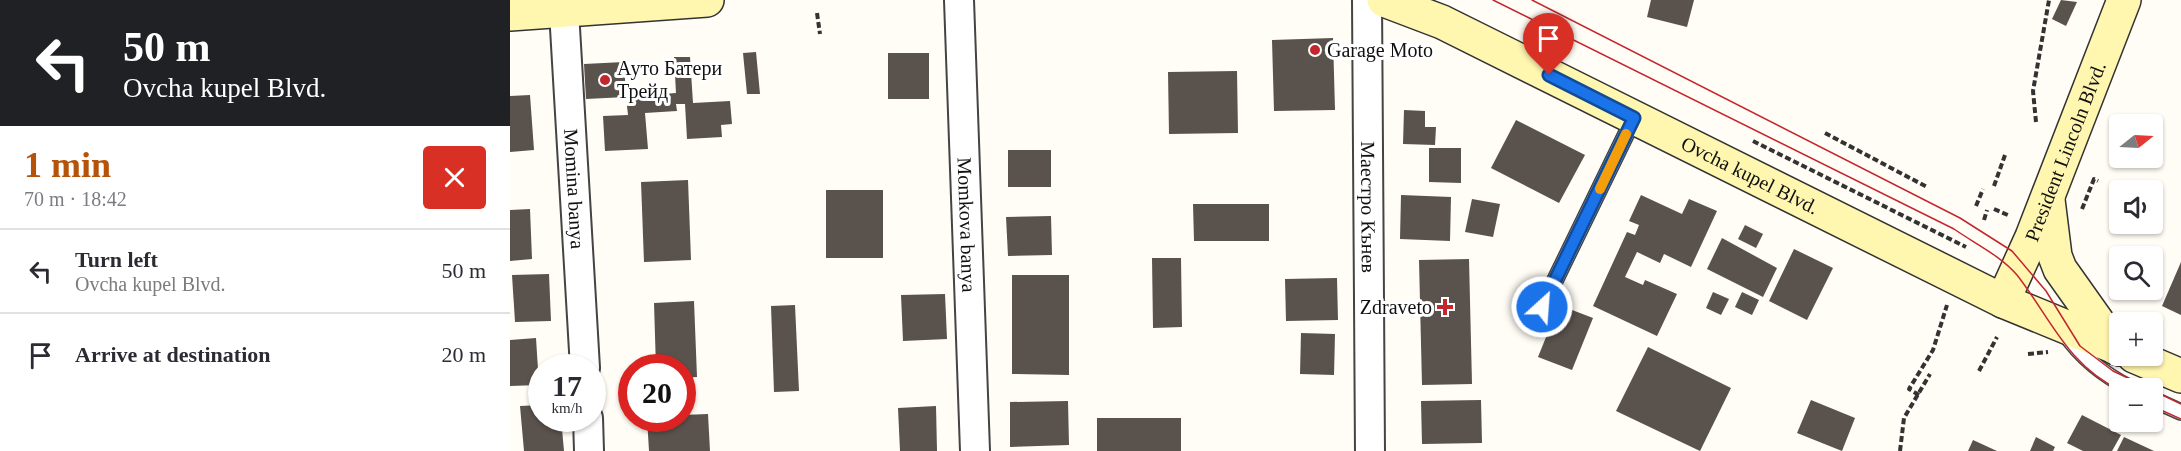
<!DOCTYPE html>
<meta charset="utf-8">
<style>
:root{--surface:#fff;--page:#f2f2f3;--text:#2b2b33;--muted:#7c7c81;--line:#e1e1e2;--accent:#b45309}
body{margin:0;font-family:Georgia,serif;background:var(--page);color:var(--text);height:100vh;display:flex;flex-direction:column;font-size:22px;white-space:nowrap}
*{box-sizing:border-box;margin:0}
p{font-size:20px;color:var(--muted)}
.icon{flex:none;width:33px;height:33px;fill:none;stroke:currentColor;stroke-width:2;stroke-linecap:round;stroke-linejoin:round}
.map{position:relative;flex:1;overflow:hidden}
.side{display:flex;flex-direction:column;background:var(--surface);width:510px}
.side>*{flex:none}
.guide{background:#202124;color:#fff;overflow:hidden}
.needle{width:39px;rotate:72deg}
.tools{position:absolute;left:1599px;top:114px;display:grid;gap:12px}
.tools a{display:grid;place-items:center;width:54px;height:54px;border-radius:6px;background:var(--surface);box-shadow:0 2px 4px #0004;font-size:30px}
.speed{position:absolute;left:18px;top:354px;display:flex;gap:12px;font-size:30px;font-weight:700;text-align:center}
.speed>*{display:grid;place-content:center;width:78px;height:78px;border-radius:50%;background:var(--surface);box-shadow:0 2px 4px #0004;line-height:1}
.speed small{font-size:15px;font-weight:400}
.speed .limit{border:9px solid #d22;background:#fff;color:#111}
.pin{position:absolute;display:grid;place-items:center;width:51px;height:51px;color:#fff;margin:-62px -26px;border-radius:50% 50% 50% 0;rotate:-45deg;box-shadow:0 0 6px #0007}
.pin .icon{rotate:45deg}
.me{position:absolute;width:66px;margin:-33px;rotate:26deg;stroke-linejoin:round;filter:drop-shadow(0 0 4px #0008)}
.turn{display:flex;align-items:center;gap:21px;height:126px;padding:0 24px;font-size:27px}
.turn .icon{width:78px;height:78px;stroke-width:2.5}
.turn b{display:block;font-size:42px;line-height:51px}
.round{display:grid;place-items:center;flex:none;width:63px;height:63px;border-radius:6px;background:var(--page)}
.summary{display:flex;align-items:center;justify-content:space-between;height:102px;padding:0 24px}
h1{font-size:36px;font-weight:600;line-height:45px;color:var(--accent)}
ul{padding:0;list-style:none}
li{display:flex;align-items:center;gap:18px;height:84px;padding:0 24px;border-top:2px solid var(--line)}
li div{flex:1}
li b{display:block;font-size:22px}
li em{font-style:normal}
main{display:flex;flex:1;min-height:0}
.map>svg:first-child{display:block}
.building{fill:#5a524d}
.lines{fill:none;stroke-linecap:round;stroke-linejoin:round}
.lane-casing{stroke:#444;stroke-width:18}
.street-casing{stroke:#444;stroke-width:32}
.secondary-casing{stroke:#333;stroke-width:36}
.path{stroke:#333;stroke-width:4;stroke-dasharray:6 3;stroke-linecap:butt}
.lane{stroke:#fff;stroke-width:15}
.street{stroke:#fff;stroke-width:28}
.secondary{stroke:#fff6b0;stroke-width:33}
.tram{stroke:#c4262e;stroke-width:1.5}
.route-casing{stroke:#114b97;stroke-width:15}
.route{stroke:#1a73e8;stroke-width:10}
.slow{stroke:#f59e0b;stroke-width:10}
.poi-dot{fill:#c4262e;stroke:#fff;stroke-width:2}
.labels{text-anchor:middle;stroke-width:6;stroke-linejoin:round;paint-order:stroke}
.poi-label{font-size:20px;fill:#111;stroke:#fff;text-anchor:start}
.street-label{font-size:20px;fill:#111;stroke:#fff}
</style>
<main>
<section class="side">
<div class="guide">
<div class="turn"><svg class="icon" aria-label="left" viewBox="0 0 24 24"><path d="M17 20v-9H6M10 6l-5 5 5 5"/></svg><div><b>50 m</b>Ovcha kupel Blvd.</div></div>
</div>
<div class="summary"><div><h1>1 min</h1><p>70 m · 18:42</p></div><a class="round" style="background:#d93025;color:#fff"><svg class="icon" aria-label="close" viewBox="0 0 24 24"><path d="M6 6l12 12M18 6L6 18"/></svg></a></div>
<ul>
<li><svg class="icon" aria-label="left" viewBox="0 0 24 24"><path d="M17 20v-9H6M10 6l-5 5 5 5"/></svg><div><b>Turn left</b><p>Ovcha kupel Blvd.</p></div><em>50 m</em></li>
<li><svg class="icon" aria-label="arrive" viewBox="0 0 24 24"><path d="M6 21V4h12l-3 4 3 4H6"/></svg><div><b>Arrive at destination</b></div><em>20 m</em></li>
</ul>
</section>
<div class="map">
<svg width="1671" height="451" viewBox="0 0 1671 451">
<rect width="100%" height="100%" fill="#fffdf5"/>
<g class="building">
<polygon points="1141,0 1184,0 1177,27 1137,17"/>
<polygon points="1551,0 1567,2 1556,26 1542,19"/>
<polygon points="823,38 825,110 764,111 762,40"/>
<polygon points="246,52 250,94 237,94 233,53"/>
<rect x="378" y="53" width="41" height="46"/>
<polygon points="164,57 180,57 183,103 220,101 222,124 211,125 212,137 177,139 175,104 166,104 167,111 135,113 138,149 95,151 93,116 118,115 116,97 166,93"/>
<polygon points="114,62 116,97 76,99 74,64"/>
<polygon points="727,71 728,133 659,134 658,72"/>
<polygon points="20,95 24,150 0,152 0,96"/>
<polygon points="894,110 915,111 915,127 926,127 925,145 893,144"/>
<polygon points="1006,120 1075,155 1049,203 981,168"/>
<polygon points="919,148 951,148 951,183 919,182"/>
<rect x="498" y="150" width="43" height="37"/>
<polygon points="178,180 181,260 134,262 131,182"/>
<rect x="316" y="190" width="57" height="68"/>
<polygon points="891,195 941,197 940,241 890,239"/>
<polygon points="1131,195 1172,214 1179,199 1207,211 1181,267 1154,254 1150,263 1127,252 1115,277 1133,285 1135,280 1167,294 1147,336 1083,306 1117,232 1125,235 1129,225 1119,221"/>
<polygon points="962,199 990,204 983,237 955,232"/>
<polygon points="683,204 759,204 759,241 684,241"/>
<polygon points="20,209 22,259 0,261 0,210"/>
<polygon points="541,216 542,255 498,256 496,217"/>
<polygon points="1235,225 1253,234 1246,248 1228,239"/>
<polygon points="1212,238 1267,268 1253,297 1197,269"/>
<polygon points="1284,249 1323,268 1297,320 1259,301"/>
<polygon points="642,258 671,258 672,327 643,328"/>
<polygon points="959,259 962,384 912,385 909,260"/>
<polygon points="1671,262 1671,315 1652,306"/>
<polygon points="39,274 41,321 5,322 2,275"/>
<polygon points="502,275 559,275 559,375 502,374"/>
<polygon points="827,278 828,320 776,321 775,279"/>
<polygon points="1203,292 1219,299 1211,315 1196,308"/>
<polygon points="1232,292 1249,300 1242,315 1225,307"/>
<polygon points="435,294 437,339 393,341 391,295"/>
<polygon points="184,301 187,377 172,378 172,368 146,368 144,303"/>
<polygon points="285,305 289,391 264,392 261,306"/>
<polygon points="1049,305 1083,318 1062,370 1028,357"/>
<polygon points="791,333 825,334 824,375 790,374"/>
<polygon points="26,338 29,385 0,386 0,340"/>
<polygon points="1138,347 1221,388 1190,451 1106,411"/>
<polygon points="971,400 972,443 912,444 911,401"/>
<polygon points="1301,400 1345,418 1332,451 1287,433"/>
<polygon points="558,401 559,445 500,447 500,402"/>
<polygon points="32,405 32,418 51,418 54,451 14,451 10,406"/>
<polygon points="426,406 427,451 390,451 388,408"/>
<polygon points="198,414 200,451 139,451 137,418 172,418 172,415"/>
<polygon points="1572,415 1611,435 1602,451 1573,451 1557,443"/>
<rect x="587" y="418" width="84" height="33"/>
<polygon points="1526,437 1545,447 1543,451 1520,451"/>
<polygon points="1614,437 1644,451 1607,451"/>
<polygon points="1463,440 1487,451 1458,451"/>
</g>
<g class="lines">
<defs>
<g id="lane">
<polyline points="1032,307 1124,118"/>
<path d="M1555 333C1572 358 1594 375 1620 388"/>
<polyline points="1642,399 1671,412"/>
</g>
<g id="street">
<path id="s1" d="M449 0 465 451"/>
<path id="s2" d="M857 0 860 451"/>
<path id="s3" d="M54 11 75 368"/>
<polyline points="78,418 79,451"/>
</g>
<g id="secondary">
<path id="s4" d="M874 0 932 22 1493 301 1610 349"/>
<polyline points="0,14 197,0"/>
<polyline points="1538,200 1545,256 1550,269 1606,348"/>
<path id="s5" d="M1493 301 1522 237 1614 0"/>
<polyline points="1624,356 1671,376"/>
</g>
</defs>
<use href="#lane" class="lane-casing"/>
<use href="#street" class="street-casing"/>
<use href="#secondary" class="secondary-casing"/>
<g class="path">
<polyline points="307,13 310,34"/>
<polyline points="1526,122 1523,91 1539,0"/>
<polyline points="1315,133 1417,187"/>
<polyline points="1243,141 1456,247"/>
<polyline points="1484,186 1495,155"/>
<polyline points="1466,206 1473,189"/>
<polyline points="1484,209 1500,216"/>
<polyline points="1572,209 1584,179 1588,181"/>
<polyline points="1474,220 1477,210"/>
<polyline points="1518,354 1538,352"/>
<polyline points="1469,371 1487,337"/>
<polyline points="1409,395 1399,389 1423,350 1437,305"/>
<polyline points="1390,451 1394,418 1420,374"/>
</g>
<use href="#lane" class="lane"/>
<use href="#street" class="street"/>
<use href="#secondary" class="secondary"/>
<g class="tram">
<path d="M983 0 1444 229C1464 243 1491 256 1507 275 1540 317 1557 365 1610 390"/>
<polyline points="1022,0 1450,218 1502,251 1536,291 1570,346 1603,371 1639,388"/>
<polyline points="1642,390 1671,404"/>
<polyline points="1642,406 1671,419"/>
</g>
</g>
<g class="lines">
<defs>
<polyline id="route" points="1032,307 1124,118 1039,75"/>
</defs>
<use href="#route" class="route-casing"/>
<use href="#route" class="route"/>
<polyline class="slow" points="1090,189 1116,134"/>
</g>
<g class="poi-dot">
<circle cx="805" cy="50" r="6"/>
<circle cx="95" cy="80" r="6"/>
<path d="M932 298h6v6h6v6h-6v6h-6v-6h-6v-6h6z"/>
</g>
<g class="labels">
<g class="poi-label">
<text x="817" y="57">Garage Moto</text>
<text x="107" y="75">Ауто Батери<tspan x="107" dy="23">Трейд</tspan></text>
<text x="922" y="314" text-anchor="end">Zdraveto</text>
</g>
<g class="street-label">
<text dy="7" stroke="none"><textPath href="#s5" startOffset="162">President Lincoln Blvd.</textPath></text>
<text dy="7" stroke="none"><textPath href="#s4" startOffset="406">Ovcha kupel Blvd.</textPath></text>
<text dy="7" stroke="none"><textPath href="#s3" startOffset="178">Momina banya</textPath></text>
<text dy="7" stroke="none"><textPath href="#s2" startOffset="207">Маестро Кънев</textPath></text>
<text dy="7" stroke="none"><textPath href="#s1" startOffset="225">Momkova banya</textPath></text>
</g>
</g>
</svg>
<div class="tools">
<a><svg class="needle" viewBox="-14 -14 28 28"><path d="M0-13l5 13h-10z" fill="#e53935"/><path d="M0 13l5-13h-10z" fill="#7c7c81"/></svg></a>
<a><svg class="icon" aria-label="sound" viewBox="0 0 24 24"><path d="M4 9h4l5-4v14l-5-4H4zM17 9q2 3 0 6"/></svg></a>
<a><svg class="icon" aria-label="search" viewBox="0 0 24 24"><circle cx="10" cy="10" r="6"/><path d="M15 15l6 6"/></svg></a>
<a>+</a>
<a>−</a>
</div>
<div class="speed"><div>17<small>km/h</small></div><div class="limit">20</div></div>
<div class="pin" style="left:1039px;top:75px;background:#d93025"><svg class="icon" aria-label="arrive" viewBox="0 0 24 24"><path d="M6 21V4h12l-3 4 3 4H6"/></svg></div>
<svg class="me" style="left:1032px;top:307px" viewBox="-20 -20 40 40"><circle r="17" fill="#1a73e8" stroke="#fff" stroke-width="3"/><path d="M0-11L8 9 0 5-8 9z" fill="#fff"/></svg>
</div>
</main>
